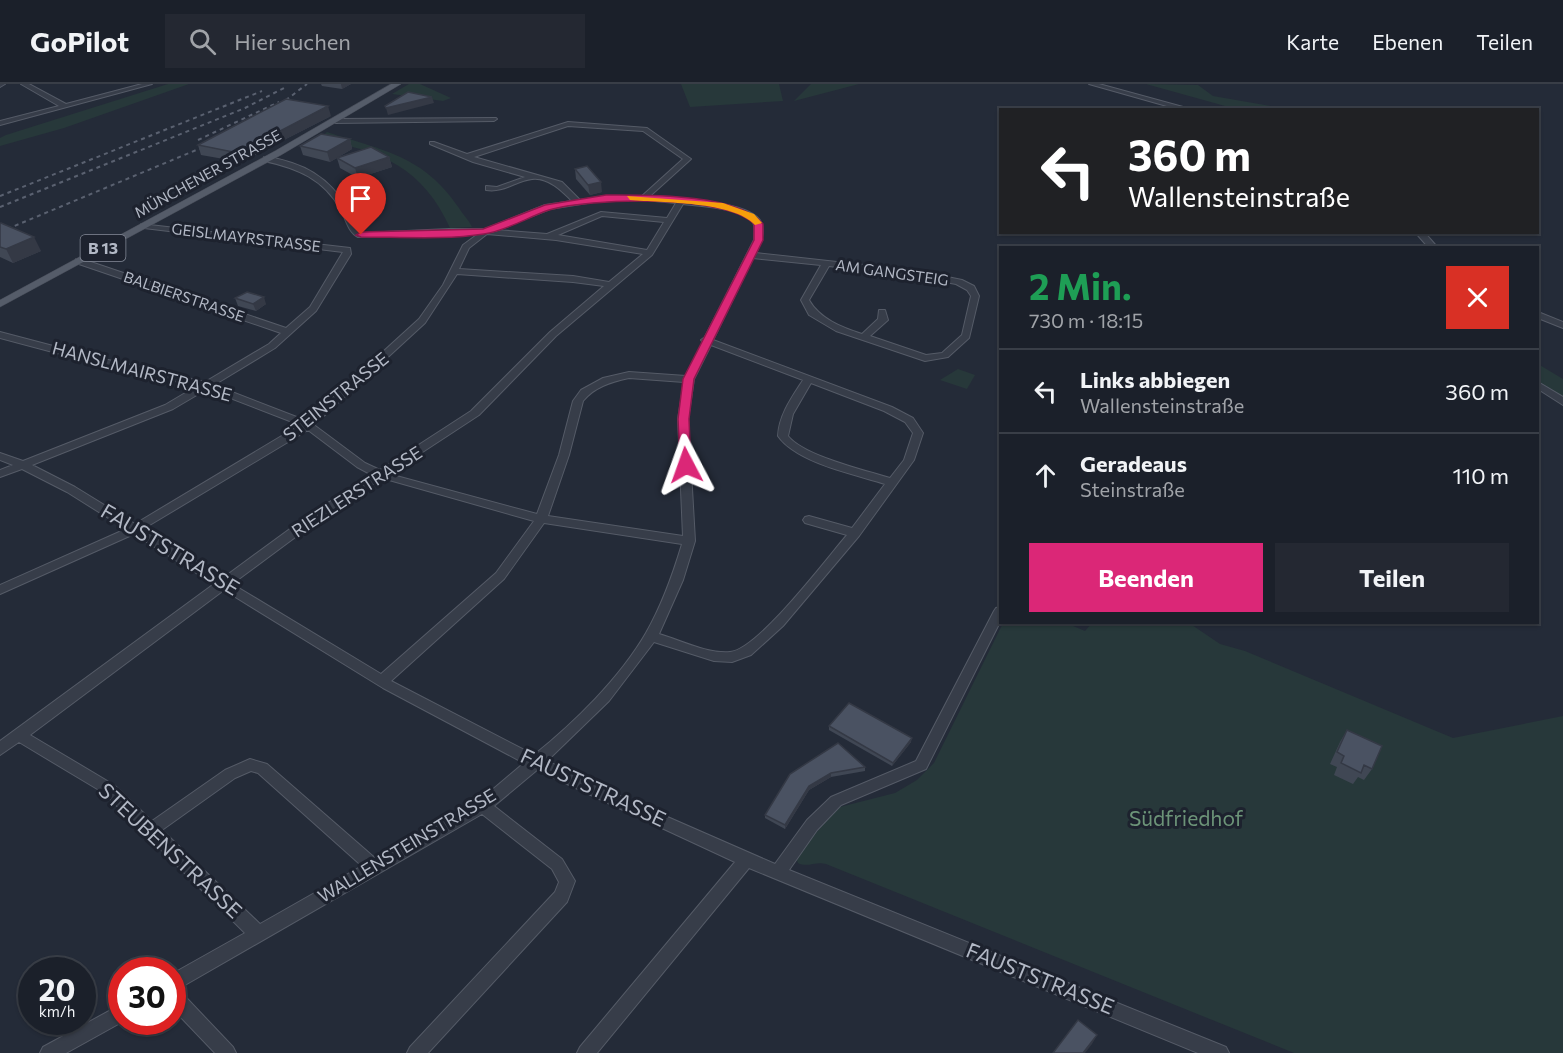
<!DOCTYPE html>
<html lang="de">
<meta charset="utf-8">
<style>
:root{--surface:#1b202a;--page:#242832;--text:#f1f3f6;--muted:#a0a3a8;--line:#393e47;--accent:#db2777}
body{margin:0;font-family:Commissioner,sans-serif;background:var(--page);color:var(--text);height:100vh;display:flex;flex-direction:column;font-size:22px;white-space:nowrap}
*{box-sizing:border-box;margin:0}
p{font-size:20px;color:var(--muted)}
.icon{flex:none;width:33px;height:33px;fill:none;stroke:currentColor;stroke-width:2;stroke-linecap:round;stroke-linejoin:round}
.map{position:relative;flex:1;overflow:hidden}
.details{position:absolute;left:999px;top:162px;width:540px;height:378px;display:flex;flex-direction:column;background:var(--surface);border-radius:0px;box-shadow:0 2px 4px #0004,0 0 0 2px var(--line)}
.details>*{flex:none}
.guide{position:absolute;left:999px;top:24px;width:540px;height:126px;border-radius:0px;box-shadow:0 2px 4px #0004,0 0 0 2px var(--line);background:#202124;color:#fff;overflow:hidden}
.speed{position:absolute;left:18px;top:873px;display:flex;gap:12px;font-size:30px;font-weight:700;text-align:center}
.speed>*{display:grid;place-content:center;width:78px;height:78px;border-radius:50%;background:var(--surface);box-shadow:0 2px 4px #0004,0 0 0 2px var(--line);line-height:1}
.speed small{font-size:15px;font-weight:400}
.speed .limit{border:9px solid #d22;background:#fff;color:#111}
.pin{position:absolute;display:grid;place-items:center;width:51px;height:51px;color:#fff;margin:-62px -26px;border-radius:50% 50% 50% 0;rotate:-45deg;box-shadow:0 0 6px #0007}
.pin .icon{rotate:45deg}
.me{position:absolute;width:66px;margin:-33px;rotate:356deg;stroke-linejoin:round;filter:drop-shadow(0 0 4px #0008)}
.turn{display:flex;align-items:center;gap:21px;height:126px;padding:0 30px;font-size:27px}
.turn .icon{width:78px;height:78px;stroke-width:2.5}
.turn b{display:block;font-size:42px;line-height:51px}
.round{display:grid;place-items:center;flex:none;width:63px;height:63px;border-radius:0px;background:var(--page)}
.head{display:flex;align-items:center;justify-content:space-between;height:102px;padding:0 30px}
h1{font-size:36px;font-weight:700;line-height:45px;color:#1e9e55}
.action{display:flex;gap:12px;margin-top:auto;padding:12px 30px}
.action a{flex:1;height:69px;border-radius:0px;background:var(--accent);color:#fff;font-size:24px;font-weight:700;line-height:69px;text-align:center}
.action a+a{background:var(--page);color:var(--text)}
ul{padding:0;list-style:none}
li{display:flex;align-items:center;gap:18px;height:84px;padding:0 30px;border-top:2px solid var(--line)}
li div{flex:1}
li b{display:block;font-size:22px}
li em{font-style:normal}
header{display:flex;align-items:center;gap:36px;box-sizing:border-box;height:84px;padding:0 30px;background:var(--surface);border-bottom:2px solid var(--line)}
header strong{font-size:28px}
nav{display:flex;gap:33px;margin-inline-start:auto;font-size:21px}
.search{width:420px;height:54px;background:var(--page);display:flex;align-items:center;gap:15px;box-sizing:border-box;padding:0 21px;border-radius:0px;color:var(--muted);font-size:22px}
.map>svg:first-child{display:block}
.green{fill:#27383a}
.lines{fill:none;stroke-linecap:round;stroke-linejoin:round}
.minor-casing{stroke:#555b67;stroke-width:2}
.major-casing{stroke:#414652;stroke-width:1}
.minor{fill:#373d49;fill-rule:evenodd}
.major{fill:#555c69;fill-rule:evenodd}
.rail{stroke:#5a6170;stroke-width:2;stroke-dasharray:4 4;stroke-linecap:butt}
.wall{fill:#404754}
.shaded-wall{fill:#343945}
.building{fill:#4a5262;stroke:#343945;stroke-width:1.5}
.route{fill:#db2777;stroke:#8e194d;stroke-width:1.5}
.slow{fill:#f59e0b}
.labels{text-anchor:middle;stroke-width:6;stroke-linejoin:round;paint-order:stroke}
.far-street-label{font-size:15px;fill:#b2b8c5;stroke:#1d222e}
.shield{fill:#1d222e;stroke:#858b98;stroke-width:1.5}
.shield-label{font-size:16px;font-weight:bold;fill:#b2b8c5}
.street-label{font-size:18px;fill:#b2b8c5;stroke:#1d222e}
.near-street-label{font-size:21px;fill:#b2b8c5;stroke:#1d222e}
.near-park-label{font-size:21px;fill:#6c9478;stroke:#1d222e}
</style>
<header>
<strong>GoPilot</strong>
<div class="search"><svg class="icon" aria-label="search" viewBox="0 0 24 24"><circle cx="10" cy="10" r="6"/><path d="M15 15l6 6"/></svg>Hier suchen</div>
<nav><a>Karte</a><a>Ebenen</a><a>Teilen</a></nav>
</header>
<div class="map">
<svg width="1563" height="969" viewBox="0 0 1563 969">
<rect width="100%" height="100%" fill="#242b38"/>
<g class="green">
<polygon points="168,0 189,0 64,44 0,62 0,54 6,51"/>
<polygon points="409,0 420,0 451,14 443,17 392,10"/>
<polygon points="681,0 779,0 783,17 690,23"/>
<polygon points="811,0 859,0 794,17"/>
<polygon points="1146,0 1198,1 1213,12 1288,25 1224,25 1225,22"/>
<path d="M327 48C384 67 423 71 459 124 463 131 469 136 472 143L450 144C424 85 380 65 318 56Z"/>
<polygon points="1538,280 1563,295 1563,314 1538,297"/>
<polygon points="958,285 975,291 967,305 940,296"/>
<path d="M1003 539H1066L1085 547 1092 539H1189L1220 560 1245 567 1453 654 1563 632V969H1294L826 780C816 777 807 784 798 779L796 774 836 724 895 709 917 696 934 679Z"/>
</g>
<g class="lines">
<defs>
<g id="minor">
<polygon points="0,0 5,0 0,3"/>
<polygon points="21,0 29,0 66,20 142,0 152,0 0,41 0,37 59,22"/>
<polygon points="1089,0 1099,0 1194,26 1181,26"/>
<polygon points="496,34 497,35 494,37 335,39 332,37 335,35"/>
<path d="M568 38 647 44 691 75 650 112C674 115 749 116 761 138 766 148 760 160 756 169L918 187 962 196 974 202 979 212 969 254 948 273 925 277 836 247 809 231 801 216 821 181 753 174 713 256 892 323 913 334 923 349 914 376 859 452 783 542 751 571 732 578 714 577 654 558 609 617 547 677 624 714 775 780 807 736 831 713 916 677 994 527 996 524 1000 523V538L926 685 841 721 817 746 789 786 1226 963 1229 969H1198L749 784 597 969H577L580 963 735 778 537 686 494 722 562 775 575 797 567 818 428 969H407L410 963 555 808 559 798 552 785 482 730 178 905 233 963 236 969H215L172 924V890L245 849 104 709 19 658 0 671V657L214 500 134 450 0 510V501L126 445 67 408 22 385 0 393V386L13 381 0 376V369L23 377 165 321 197 302 94 279 0 254V248L95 273 205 298 269 260 281 249 76 179V175H82L286 244 310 223 343 168 144 144H141V140L350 164 351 170 316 227 275 264 214 301 307 337 419 235 443 201 463 161 478 150 358 153C348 148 346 135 341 126 324 95 297 84 264 77V73C273 73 283 76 292 79 326 90 345 114 358 147L363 149 449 145H485L545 121 572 117C562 107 548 93 532 95 515 97 504 109 486 106V102L497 103 525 93 473 78 430 60V58H434L467 70ZM568 42 643 47 683 75 642 112H606L580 116 562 98 474 73ZM606 116H644L676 119 667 134 601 128 547 150 497 146 550 125ZM683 120C698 122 750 124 754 141 755 146 754 152 754 156L705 253 701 256 703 258 686 292 629 288 603 294 581 306 573 317 559 371 537 430 389 390 479 331 556 252 652 171ZM602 132 664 138 647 166 558 151ZM487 150 556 156 643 170 609 198 573 192 459 185 469 164ZM829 182 918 193 956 200 967 206 971 212 962 251 942 269 926 271 870 252 888 236 885 226H879L878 235 862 250C841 243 820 235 809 216ZM457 190 573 198 604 202 550 248 471 327 380 386 365 379 314 341 425 239ZM711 261 803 296C792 313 779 331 778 352 797 379 854 390 885 400L852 444 809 432 805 433 803 436 805 439 847 451C827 474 758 566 730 568 707 570 680 556 659 550L683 496 695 457 688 335 694 295ZM629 294 684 298 678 335 683 452 548 432 569 371 583 317C594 303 611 298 629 294ZM811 299 884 327 905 338 913 349 904 376 890 394C864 386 804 372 788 352L793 330ZM207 305 300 341 135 440 75 403 32 381 173 325ZM308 346 357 383 372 391 309 431 223 494 143 445ZM382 394 534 437 496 489 381 590 232 500 317 437ZM544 439 682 460C673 490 662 521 646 549 620 594 574 639 534 671L391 597 504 495ZM224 506 383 604 524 679 478 718 376 775 267 680 250 675 225 686 152 737 114 701 30 651ZM251 687 258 689 362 782 260 840 162 746 235 694Z"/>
<polygon points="1415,148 1424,148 1438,164 1429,164"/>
<polygon points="1538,228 1563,238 1563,244 1538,234"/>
<polygon points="1538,298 1563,313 1563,321 1538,305"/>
<polygon points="122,920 122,938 66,969 40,969 43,963"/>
</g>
<polygon id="major" points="391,0 401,0 281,71 0,223 0,216 275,67"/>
</defs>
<use href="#minor" class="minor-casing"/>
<use href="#major" class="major-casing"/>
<use href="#minor" class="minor"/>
<use href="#major" class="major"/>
<g class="rail">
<polyline points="273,26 307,0"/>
<polyline points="198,56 279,18"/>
<polyline points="0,112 262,7"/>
<polyline points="0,123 245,24 284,4"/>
<polyline points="0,148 213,59"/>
</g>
</g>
<g class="wall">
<polygon points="321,0 351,0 342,5 322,2"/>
<polygon points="331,32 241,78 201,71 198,61"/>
<polygon points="350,55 352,65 330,78 303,71 300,62"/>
<polygon points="389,73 392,83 358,94 340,84 337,74"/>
<polygon points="575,85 602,108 590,111 576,95"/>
<polygon points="0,140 41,167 13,179 0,173"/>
<polygon points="235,214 266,220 256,227 238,222"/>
<polygon points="829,642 911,658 892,682 829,646"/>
<polygon points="1347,646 1372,685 1364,696 1358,693 1353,700 1334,691 1337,683 1330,680 1340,658"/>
<polygon points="865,683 865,687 831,693 809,706 785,745 765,734 765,731 790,690"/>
</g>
<g class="shaded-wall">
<polygon points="341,0 351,0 342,5"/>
<polygon points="432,13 434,19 388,31 386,24"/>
<polygon points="328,22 331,32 241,78 238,69"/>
<polygon points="350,55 352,65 330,78 327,68"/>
<polygon points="389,73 392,83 358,94 355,84"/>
<polygon points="601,98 602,108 590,111 588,101"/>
<polygon points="34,153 41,167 13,179 6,165"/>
<polygon points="264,213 266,220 256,227 253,220"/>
<polygon points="912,654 911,658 892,682 893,679"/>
<polygon points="831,689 831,693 809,706 785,745 785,741 809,702"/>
<polygon points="1097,951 1092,960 1085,969 1083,969"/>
</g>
<g class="building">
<polygon points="408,8 432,13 386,24 385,22"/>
<polygon points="286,15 328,22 238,69 198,61"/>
<polygon points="321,50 350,55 327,68 300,62"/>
<polygon points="371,63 389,73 355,84 337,74"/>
<polygon points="587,82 601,98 588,101 575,85"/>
<polygon points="1,139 34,153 6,165 0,163 0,140"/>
<polygon points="247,208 264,213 253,220 235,214"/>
<polygon points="849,619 912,654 893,679 829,642"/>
<polygon points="1347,646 1382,662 1372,685 1364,681 1361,689 1341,679 1344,672 1337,668"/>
<polygon points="838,659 865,683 831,689 809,702 785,741 765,731 790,690"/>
<polygon points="1078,936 1097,951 1083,969 1053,969"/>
</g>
<path class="route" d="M606 111C644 111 738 109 763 140V156L694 295 689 335 691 384H682L680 381 678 335 683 295 754 156V140C726 110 587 114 549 126 528 133 506 147 484 150 447 156 399 153 361 153L356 151 361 148 483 145 545 121Z"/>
<path class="slow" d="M627 112 723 119 754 130 762 139 755 141C733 117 662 119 630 116Z"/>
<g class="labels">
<g class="far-street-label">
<text transform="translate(208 90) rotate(-29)" y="5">MÜNCHENER STRASSE</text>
<text transform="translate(246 154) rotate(7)" y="5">GEISLMAYRSTRASSE</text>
<text transform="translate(892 189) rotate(8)" y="5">AM GANGSTEIG</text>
<text transform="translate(184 213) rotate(19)" y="5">BALBIERSTRASSE</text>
</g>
<rect class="shield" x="80.5" y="151" width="45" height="26" rx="4.5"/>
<g class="shield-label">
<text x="103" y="170">B 13</text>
</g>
<g class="street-label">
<text transform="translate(142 288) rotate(15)" y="6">HANSLMAIRSTRASSE</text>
<text transform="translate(336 313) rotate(-39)" y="6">STEINSTRASSE</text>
<text transform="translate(357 408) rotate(-33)" y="6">RIEZLERSTRASSE</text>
<text transform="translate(407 762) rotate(-31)" y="6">WALLENSTEINSTRASSE</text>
</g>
<g class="near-street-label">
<text transform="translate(170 466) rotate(31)" y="7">FAUSTSTRASSE</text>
<text transform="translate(593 704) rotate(25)" y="7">FAUSTSTRASSE</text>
<text transform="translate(170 767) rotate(43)" y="7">STEUBENSTRASSE</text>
<text transform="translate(1040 895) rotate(22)" y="7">FAUSTSTRASSE</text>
</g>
<g class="near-park-label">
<text x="1186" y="742">Südfriedhof</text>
</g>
</g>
</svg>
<div class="speed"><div>20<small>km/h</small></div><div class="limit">30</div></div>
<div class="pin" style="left:361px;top:151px;background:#d93025"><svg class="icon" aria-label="arrive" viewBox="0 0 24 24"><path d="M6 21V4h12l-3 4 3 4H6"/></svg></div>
<svg class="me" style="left:686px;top:381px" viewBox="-20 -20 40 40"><path d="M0-17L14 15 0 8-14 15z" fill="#db2777" stroke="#fff" stroke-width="4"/></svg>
<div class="guide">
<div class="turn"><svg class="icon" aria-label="left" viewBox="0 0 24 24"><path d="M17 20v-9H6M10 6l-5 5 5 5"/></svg><div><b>360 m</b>Wallensteinstraße</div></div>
</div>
<section class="details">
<div class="head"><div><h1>2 Min.</h1><p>730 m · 18:15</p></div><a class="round" style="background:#d93025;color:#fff"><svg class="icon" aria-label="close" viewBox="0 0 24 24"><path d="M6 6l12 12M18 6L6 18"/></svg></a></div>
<ul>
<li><svg class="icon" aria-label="left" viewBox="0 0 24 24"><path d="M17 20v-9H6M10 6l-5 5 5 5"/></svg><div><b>Links abbiegen</b><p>Wallensteinstraße</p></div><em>360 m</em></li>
<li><svg class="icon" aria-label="ahead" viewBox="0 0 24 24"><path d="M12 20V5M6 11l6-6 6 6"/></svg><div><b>Geradeaus</b><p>Steinstraße</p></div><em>110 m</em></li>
</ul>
<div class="action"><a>Beenden</a><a>Teilen</a></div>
</section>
</div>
